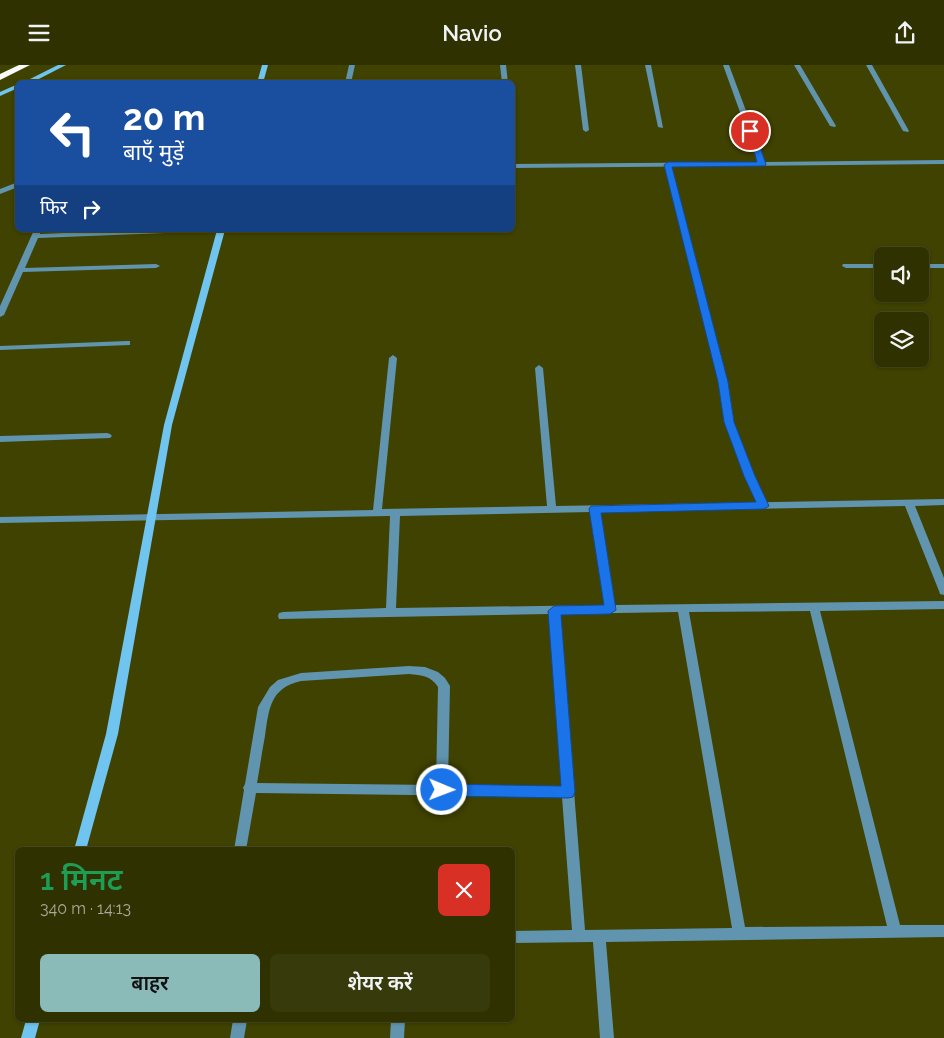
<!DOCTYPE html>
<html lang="hi">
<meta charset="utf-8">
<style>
:root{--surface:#2f3200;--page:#373a0a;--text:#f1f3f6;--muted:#a7aa99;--line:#4a4d22;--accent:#8bbbb9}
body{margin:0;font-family:Raleway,"Noto Sans Devanagari",sans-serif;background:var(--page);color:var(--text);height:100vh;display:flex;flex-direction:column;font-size:19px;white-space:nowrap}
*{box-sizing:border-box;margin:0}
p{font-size:16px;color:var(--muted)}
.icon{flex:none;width:28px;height:28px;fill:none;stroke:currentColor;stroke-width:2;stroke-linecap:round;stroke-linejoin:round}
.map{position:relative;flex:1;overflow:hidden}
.side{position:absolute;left:15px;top:782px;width:500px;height:175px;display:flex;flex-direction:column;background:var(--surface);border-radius:8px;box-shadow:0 1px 4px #0004,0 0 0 1px var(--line)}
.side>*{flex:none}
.guide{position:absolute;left:15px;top:15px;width:500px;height:152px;border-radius:8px;box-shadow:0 1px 4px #0004,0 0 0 1px var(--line);background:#1a4fa0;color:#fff;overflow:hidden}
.controls{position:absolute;left:874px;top:182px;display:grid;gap:10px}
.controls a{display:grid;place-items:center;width:55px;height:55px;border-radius:8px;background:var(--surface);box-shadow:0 1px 4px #0004,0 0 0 1px var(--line);font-size:25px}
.pin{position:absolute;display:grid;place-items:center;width:42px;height:42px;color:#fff;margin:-21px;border:2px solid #fff;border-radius:50%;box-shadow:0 1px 5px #0007}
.me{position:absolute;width:55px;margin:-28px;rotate:91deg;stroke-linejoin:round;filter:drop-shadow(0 0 4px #0008)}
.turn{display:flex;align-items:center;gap:18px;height:105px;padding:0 25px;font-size:22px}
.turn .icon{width:65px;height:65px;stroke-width:2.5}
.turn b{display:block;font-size:35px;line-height:42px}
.then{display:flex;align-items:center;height:48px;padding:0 25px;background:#0003;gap:10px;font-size:19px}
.round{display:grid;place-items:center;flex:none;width:52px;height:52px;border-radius:8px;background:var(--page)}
.summary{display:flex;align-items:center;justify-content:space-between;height:85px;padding:0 25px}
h1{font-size:30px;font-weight:600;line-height:38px;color:#1e9e55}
.cta{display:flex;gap:10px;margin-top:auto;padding:10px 25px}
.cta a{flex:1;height:58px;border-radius:8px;background:var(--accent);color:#111;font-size:20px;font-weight:600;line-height:58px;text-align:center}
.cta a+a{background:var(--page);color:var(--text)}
header{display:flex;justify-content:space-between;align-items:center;height:65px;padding:0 25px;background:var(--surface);font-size:22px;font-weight:600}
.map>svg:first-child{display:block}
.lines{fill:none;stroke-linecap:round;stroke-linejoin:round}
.lane{fill:#6194af;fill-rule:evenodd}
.street{fill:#6194af;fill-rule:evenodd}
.secondary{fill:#70c4f0;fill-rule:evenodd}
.highway{fill:#f9f9f9;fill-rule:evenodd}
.route{fill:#1a73e8;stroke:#114b97}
</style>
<header><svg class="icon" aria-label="menu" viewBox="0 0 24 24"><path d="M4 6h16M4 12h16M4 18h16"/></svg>Navio<svg class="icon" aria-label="share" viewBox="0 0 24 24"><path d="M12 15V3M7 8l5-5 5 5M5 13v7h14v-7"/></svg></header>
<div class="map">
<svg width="944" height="973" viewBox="0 0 944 973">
<rect width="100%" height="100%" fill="#3f4200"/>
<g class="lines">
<g class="lane">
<polygon points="668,98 671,100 727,317 733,357 754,411 768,441 763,444 758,441 744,411 725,357 719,317 665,100"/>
<polygon points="843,199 882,199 882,203 846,203 842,201"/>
<rect x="920" y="199" width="24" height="4"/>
</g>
<g class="street">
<polygon points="349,0 355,0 351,18 345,18"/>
<polygon points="500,0 506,0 508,18 502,18"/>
<polygon points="575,0 581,0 589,65 586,67 583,65"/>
<polygon points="645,0 651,0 663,63 658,62"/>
<polygon points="723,0 729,0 765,97 944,95 944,99 512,103 512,99 758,97"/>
<polygon points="794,0 800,0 836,61 835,62 830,61"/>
<polygon points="866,0 872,0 909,66 908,67 903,66"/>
<polygon points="18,117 18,122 0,129 0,124"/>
<polygon points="34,165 40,165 40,169 134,165 169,166 165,168 38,173 25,203 156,199 160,201 156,203 23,207 4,250 0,252 0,241"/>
<polygon points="127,276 130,276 130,280 0,285 0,281"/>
<path d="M393 290 397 293 382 444 547 441 535 303 539 300 543 303 556 441 944 434V440L915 441 944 513V530L940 529 939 526 905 441 600 447 615 540 944 536V544L820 546 900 860H944V872L606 877 614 973H600L593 877 512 878V866L572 865 562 732 256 728 246 785H234L244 725 243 723 245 719 258 642 270 622 278 615 301 608 409 601 425 602 438 607 445 613 450 621 448 720 562 722 549 549 279 554 278 551 279 548 283 547 386 543 390 451 0 458V452L373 445 389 293ZM591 447 604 540 396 543 400 451ZM810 546 887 861 745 862 689 547ZM678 547 732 863 585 865 560 549ZM409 609C422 610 431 611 438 622L436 720 257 718C260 702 262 686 265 671 269 644 270 623 301 616Z"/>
<polygon points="107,368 110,369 112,371 110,373 0,377 0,371"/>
<polygon points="233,955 247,955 244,973 230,973"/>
<polygon points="391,955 405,955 404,973 390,973"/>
</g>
<g class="secondary">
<polygon points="58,0 66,0 31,18 22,18"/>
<polygon points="262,0 268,0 263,18 257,18"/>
<polygon points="18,19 18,23 0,31 0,27"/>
<polygon points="217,165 225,165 172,360 118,669 86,785 74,785 106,669 164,360"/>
<polygon points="26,955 40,955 35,973 21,973"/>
</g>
<polygon class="highway" points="19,0 30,0 0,15 0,9"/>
</g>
<polygon class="route" points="748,64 754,66 766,99 765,101 672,102 728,317 734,357 755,411 769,441 764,444 601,448 616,545 610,549 561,550 575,727 573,732 568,733 442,731 438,729 436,725 438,721 442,719 561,721 548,546 554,541 604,540 589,444 591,441 756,437 744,411 724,357 718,317 664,100 668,97 757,97"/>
</svg>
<div class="controls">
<a><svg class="icon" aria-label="sound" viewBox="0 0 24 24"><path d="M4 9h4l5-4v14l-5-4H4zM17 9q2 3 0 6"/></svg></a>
<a><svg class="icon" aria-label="layers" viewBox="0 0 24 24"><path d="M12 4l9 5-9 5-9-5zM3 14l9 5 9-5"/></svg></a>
</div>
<div class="pin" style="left:750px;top:66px;background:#d93025"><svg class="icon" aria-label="arrive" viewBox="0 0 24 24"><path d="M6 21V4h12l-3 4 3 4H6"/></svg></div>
<svg class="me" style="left:442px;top:725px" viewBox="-20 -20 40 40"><circle r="17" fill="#1a73e8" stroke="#fff" stroke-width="3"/><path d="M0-11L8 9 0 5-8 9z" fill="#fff"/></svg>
<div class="guide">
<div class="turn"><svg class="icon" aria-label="left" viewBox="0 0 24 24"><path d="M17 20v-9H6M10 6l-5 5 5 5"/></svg><div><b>20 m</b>बाएँ मुड़ें</div></div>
<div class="then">फिर<svg class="icon" aria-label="right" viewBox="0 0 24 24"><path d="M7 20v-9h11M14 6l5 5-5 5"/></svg></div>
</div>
<section class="side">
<div class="summary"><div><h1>1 मिनट</h1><p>340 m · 14:13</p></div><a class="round" style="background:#d93025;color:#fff"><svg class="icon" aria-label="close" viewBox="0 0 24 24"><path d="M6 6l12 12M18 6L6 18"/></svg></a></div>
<div class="cta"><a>बाहर</a><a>शेयर करें</a></div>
</section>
</div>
